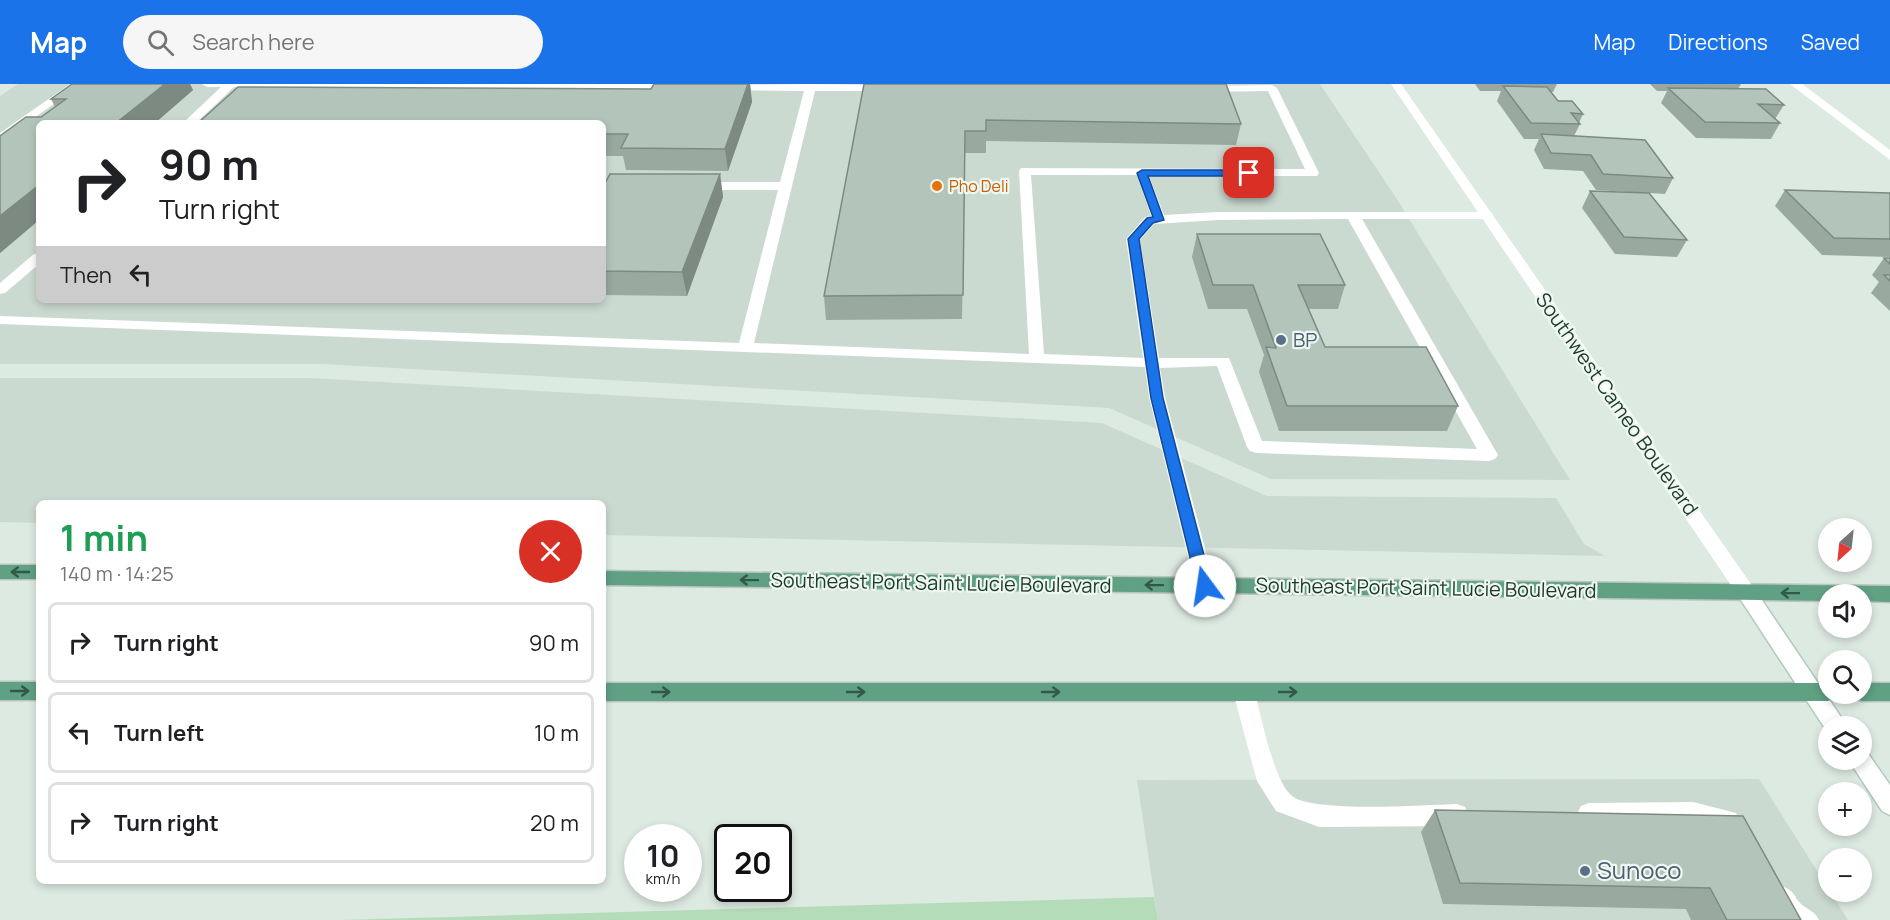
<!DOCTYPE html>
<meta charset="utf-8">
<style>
:root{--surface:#fff;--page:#f6f6f6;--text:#202124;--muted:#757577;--line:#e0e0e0;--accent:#1a73e8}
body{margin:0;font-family:Manrope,sans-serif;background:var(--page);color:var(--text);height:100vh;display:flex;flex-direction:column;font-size:22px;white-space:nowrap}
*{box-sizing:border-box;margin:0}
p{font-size:20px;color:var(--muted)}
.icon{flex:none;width:33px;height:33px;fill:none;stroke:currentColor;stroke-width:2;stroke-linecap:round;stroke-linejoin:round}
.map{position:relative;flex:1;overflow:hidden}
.details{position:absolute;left:36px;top:416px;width:570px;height:384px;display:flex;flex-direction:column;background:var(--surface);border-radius:9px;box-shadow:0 3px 9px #0003}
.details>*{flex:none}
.banner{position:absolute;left:36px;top:36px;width:570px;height:183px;border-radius:9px;box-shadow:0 3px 9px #0003;background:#fff;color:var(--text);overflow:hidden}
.needle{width:39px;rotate:207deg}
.controls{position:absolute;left:1818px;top:434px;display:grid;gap:12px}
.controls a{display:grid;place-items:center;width:54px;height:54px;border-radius:50%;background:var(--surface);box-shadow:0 3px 9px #0003;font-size:30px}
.speed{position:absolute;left:624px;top:740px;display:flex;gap:12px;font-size:30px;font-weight:700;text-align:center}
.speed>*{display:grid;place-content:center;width:78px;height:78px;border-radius:50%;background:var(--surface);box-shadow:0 3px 9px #0003;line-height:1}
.speed small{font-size:15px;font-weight:400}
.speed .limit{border:3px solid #111;border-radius:9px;background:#fff;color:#111}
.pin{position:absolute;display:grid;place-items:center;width:51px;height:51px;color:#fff;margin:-26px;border-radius:12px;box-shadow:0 3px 9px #0006}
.me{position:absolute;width:66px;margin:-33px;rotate:346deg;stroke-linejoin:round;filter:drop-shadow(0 0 4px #0008)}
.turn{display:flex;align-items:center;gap:21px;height:126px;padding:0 24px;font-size:27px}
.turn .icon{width:78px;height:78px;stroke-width:2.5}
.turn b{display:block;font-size:42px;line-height:51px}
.then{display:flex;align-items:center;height:57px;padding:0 24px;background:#0003;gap:12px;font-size:22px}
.round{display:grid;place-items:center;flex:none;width:63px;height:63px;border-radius:32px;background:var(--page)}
.summary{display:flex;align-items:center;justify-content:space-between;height:102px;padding:0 24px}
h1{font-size:36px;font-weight:700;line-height:45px;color:#1e9e55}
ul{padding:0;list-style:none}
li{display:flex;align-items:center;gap:18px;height:81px;margin:0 12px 9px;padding:0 12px;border:3px solid var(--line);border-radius:9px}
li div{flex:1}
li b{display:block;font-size:22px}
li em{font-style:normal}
header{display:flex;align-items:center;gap:36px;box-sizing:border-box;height:84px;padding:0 30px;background:var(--accent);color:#fff}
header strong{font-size:28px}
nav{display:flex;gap:33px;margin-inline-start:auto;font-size:21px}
.search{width:420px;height:54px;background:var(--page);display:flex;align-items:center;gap:15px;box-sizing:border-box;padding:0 21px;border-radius:33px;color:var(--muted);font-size:22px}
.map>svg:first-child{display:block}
.built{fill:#cbdad1;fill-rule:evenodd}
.green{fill:#b5dcb8}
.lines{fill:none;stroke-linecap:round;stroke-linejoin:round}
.secondary-casing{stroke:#b0cabc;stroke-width:3}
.primary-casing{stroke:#bcc4c0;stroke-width:3}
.lane{fill:#fff;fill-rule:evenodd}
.street{fill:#fff;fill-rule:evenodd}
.secondary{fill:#fff;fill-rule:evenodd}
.primary{fill:#60a184;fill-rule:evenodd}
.wall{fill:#9aa9a0}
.shaded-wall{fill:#7d8a82}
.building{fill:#b3c5ba;stroke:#7d8a82;stroke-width:1.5}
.oneway{stroke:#325947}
.route{fill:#1a73e8;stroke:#114b97;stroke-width:1.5}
.food-dot{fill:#e8710a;stroke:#eef7f0;stroke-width:2}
.service-dot{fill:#5c6f8a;stroke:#eef7f0;stroke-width:2}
.labels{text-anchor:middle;stroke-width:4.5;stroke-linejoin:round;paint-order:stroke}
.far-food-label{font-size:16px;fill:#c56008;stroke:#eef7f0;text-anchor:start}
.service-label{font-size:20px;fill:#4e5e75;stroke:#eef7f0;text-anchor:start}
.street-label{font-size:20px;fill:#1e3a2d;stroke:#eef7f0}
.near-service-label{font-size:24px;fill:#4e5e75;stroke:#eef7f0;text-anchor:start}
</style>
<header>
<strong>Map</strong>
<div class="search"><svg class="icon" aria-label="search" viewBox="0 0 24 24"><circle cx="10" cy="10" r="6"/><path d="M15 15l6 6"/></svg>Search here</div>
<nav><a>Map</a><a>Directions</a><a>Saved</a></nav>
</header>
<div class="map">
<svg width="1890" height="836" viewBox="0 0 1890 836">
<rect width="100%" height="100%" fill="#ddeae2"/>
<g class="built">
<path d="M18 0H1320L1395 112 1570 396 1271 395 1109 324 323 280H0V12ZM39 39H603V216H39Z"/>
<polygon points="0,294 311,294 1102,339 1267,412 1556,414 1584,460 1605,472 603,451 603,418 39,418 39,439 0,438"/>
<polygon points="1759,695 1848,836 1158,836 1137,696"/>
</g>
<polygon class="green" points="1154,813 1158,836 341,836"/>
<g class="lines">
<defs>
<g id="secondary">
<polygon points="1746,501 1753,503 1847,642 1828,642 1828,649 1739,513 1736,508 1739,503"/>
<polygon points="1862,666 1867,668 1890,701 1890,731 1882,727 1848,675 1862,675"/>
</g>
<g id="primary">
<rect x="0" y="481" width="39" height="14"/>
<polygon points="603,487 1890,502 1890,518 1862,517 1862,510 1828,510 1828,517 603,501"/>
<rect x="0" y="598" width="39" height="18"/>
<polygon points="603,599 1828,599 1828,609 1838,609 1836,614 1828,617 603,617"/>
<polygon points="1862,599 1890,599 1890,617 1862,617 1854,614 1852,609 1862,609"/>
</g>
</defs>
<use href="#secondary" class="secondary-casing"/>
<use href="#primary" class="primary-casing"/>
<g class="lane">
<polygon points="70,0 82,0 0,58 0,49"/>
<polygon points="202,0 679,0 683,3 678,6 234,3 196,39 183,39 221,3 207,3"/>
<path d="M811 0 888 1 893 4 888 7H815L754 259 1029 270 1019 87 1021 84 1305 85 1268 7 1203 8 1198 5 1203 2 1272 1 1277 4 1319 89 1317 92H1149L1164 131 1218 128H1491L1493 131 1486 135H1362L1498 371 1495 375 1489 377 1256 369 1250 367 1247 363 1217 282 1160 284 1165 313 1215 502 1212 507 1205 509 1198 507 1195 502 1149 313 1145 283 0 240V232L739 259 778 106H697L691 102 697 98H780L804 7 726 6 722 5V1ZM1031 91H1137L1151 132 1145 133 1126 155 1143 274 1044 270ZM1348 135 1477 365 1262 357 1229 274H1159L1140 156 1154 140 1218 136Z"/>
<polygon points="39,169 39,180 5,209 0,210 0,199 34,170"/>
<path d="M1244 599 1252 602 1255 608C1261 632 1274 698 1292 712 1313 729 1425 721 1457 720L1465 723 1469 731 1465 739 1457 742 1319 743 1276 727 1257 697 1233 608 1236 602Z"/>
<polygon points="1693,718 1736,729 1740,737 1736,745 1728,748 1693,740 1589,741 1581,738 1577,730 1581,722 1589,719"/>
<path d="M1784 803C1796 808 1793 812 1801 820 1809 827 1814 826 1819 836H1783L1772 815 1775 806Z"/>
</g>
<g class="street">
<polygon points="1391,0 1401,0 1753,503 1756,508 1753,513 1746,515 1739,513"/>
<polygon points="1790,0 1802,0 1890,66 1890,76"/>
</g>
<use href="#secondary" class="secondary"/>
<use href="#primary" class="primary"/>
</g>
<g class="wall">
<polygon points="72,0 190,0 193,6 155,39 39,39 39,136 0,169 0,52 41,33 55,23 51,15"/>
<polygon points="654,0 750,0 752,18 728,87 626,86 623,72 603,72 603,39 651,5"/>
<polygon points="864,0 1241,40 1236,61 986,57 986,69 965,69 962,235 826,236 824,212"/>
<polygon points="1475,0 1557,0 1553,8 1551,8 1558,17 1583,30 1579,39 1580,40 1574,52 1673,94 1665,110 1649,109 1687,156 1677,173 1615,170 1582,124 1590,107 1643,109 1596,106 1583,87 1544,85 1534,66 1539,55 1524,55 1497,17 1501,7 1480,7"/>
<polygon points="1650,0 1741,0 1738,5 1784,21 1775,35 1780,39 1771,55 1696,54 1661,19 1667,7 1657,7"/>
<polygon points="720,90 723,113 687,212 603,211 603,103"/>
<polygon points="1785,106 1890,109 1890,173 1822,171 1775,122"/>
<polygon points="1197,150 1345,201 1338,225 1308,225 1325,263 1458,322 1447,347 1279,347 1259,288 1264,271 1247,225 1208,225 1192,173"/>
<polygon points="1884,174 1890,174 1890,227 1871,209 1879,198 1872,191"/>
<polygon points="1435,726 1743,732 1801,836 1691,836 1686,825 1443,820 1421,748"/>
</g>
<g class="shaded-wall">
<polygon points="165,0 190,0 193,6 155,39 116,39"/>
<polygon points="748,0 750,0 752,18 728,87 725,65"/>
<polygon points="720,90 723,113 687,212 682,188"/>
<polygon points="39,101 39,136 0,169 0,132"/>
</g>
<g class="building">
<polygon points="72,0 165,0 116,39 39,39 39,101 0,132 0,52 26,33 41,33 66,15 51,15"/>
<polygon points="654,0 748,0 725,65 621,64 628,50 603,50 603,39 198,39 238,3 651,5"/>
<polygon points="864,0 1226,0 1241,40 986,36 986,47 965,47 963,211 824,212"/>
<polygon points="1503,2 1547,3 1558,17 1572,17 1583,30 1571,29 1580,40 1531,39"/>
<polygon points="1668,4 1766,5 1784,21 1758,20 1780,39 1705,38"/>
<polygon points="1541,50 1645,56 1673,94 1603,90 1591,71 1551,69"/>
<polygon points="610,90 720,90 682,188 603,187 603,103"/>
<polygon points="1785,106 1890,109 1890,155 1834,154"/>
<polygon points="1590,107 1649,109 1687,156 1624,153"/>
<polygon points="1197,150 1320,150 1345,201 1298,201 1325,263 1426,263 1458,322 1287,322 1266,263 1276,264 1253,201 1213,201"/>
<polygon points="1884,174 1890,174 1890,180"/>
<polygon points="1884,191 1890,191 1890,197"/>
<polygon points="1435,726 1743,732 1801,836 1727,836 1710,804 1460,799"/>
</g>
<defs><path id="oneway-shaft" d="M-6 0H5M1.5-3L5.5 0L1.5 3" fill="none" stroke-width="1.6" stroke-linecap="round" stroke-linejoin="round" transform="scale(1.5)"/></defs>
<g class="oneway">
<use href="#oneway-shaft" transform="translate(20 488) rotate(-180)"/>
<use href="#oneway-shaft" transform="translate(749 496) rotate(-179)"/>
<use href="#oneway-shaft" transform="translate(1154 501) rotate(-179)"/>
<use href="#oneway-shaft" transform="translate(1790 509) rotate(-179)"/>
<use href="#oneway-shaft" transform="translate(20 607)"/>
<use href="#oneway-shaft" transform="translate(661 608)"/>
<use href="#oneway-shaft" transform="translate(856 608)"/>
<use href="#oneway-shaft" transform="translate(1051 608)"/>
<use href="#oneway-shaft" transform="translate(1288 608)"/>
</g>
<polygon class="route" points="1142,86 1249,86 1254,89 1249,92 1148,92 1164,136 1153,139 1139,155 1163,314 1212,502 1210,506 1200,506 1197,502 1151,314 1128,155 1147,134 1153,133 1137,89"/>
<circle class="food-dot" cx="937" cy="102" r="6"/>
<g class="service-dot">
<circle cx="1281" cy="256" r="6"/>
<circle cx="1585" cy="787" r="6"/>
</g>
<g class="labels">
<g class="far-food-label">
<text x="949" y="108">Pho Deli</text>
</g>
<g class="service-label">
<text x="1293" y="263">BP</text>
</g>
<g class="street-label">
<text transform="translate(1617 320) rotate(55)" y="7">Southwest Cameo Boulevard</text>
<text transform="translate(941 499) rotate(1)" y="7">Southeast Port Saint Lucie Boulevard</text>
<text transform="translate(1426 504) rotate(1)" y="7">Southeast Port Saint Lucie Boulevard</text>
</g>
<g class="near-service-label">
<text x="1597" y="795">Sunoco</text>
</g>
</g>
</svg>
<div class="controls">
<a><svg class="needle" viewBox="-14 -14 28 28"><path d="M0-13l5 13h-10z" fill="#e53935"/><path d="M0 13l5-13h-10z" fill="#757577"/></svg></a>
<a><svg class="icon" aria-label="sound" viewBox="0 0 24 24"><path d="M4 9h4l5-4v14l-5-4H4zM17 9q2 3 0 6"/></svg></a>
<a><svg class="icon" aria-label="search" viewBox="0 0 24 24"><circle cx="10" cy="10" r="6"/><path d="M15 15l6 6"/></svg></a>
<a><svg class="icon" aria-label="layers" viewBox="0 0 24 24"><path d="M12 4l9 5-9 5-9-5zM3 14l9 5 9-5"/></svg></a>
<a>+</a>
<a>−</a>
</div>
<div class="speed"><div>10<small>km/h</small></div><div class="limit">20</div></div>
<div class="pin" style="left:1249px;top:89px;background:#d93025"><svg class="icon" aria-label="arrive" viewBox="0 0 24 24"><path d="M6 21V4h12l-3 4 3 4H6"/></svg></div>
<svg class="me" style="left:1205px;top:502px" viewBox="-20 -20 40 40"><circle r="19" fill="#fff"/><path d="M0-13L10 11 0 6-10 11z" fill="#1a73e8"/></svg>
<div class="banner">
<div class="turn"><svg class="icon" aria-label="right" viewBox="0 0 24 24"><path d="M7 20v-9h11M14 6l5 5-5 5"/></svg><div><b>90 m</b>Turn right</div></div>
<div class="then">Then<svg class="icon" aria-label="left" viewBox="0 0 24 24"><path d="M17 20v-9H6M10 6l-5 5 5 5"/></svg></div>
</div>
<section class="details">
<div class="summary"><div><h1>1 min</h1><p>140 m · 14:25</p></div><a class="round" style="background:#d93025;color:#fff"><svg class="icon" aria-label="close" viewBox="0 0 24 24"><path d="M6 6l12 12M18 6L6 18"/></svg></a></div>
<ul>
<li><svg class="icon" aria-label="right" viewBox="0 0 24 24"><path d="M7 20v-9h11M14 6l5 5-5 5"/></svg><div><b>Turn right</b></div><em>90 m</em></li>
<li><svg class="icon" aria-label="left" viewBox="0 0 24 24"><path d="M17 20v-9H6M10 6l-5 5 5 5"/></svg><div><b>Turn left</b></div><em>10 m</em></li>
<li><svg class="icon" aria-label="right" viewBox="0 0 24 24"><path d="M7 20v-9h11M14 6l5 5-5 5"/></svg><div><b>Turn right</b></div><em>20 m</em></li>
</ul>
</section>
</div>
